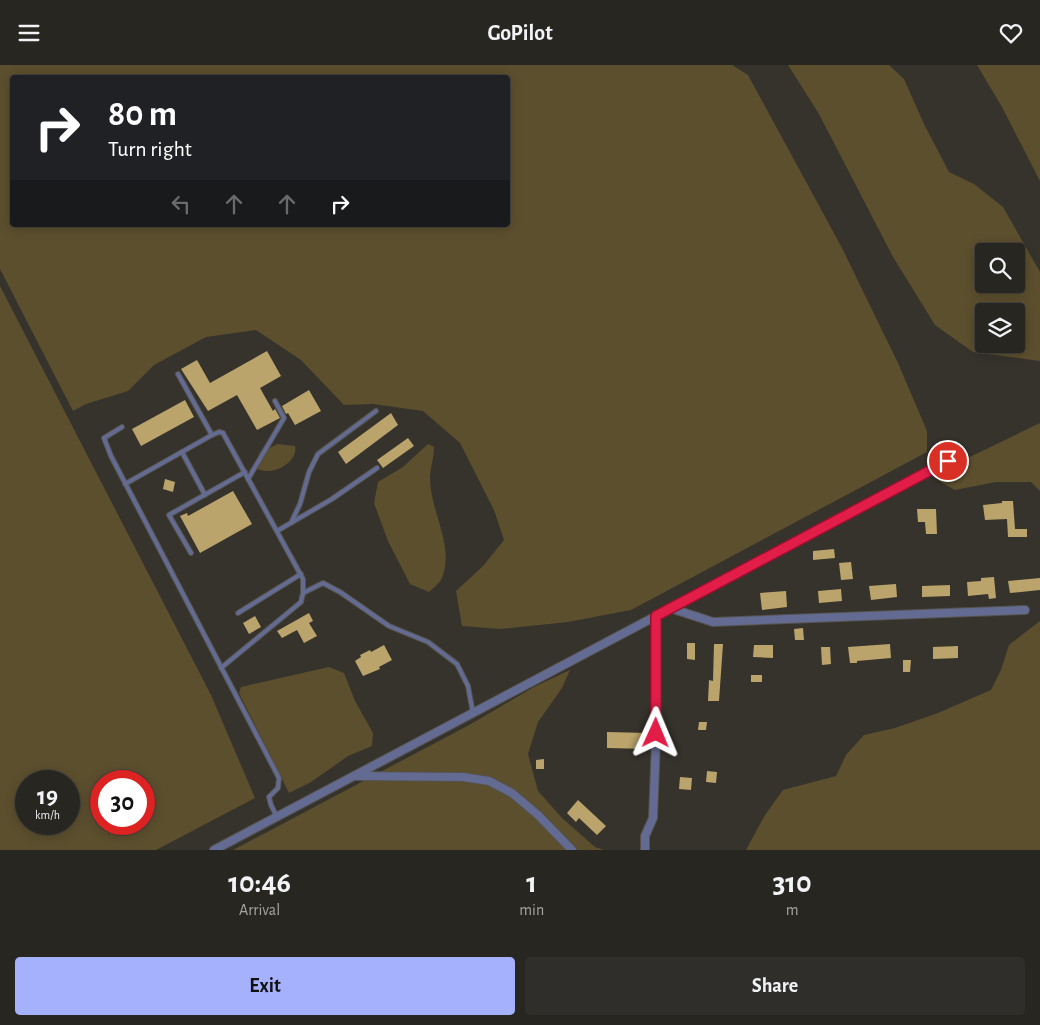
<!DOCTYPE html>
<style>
:root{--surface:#282621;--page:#302e2a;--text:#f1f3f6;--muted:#a5a5a5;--line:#44433f;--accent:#a5b1fc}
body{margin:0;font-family:"Alegreya Sans",sans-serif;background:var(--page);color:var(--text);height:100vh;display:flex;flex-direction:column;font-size:19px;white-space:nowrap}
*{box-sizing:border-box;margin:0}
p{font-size:16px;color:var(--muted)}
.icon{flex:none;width:28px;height:28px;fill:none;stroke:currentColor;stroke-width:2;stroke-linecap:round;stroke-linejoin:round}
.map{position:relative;height:785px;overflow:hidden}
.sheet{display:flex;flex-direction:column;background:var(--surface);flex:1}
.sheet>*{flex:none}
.hud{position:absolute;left:10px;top:10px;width:500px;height:152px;border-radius:5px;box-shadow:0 2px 12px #0003,0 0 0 1px var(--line);background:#202124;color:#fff;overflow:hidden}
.buttons{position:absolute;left:975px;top:178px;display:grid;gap:10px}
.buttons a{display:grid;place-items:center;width:50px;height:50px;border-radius:5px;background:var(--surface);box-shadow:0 2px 12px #0003,0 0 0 1px var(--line);font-size:25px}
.speed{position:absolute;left:15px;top:705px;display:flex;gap:10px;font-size:25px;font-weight:700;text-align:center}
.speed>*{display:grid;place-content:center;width:65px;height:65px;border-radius:50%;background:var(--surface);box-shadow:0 2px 12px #0003,0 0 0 1px var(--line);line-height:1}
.speed small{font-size:12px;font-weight:400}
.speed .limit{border:8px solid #d22;background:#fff;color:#111}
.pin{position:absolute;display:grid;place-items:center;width:42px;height:42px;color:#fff;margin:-21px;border:2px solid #fff;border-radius:50%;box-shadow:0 1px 5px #0007}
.me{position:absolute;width:55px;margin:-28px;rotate:1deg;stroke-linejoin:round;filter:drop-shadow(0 0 4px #0008)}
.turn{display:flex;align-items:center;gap:18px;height:105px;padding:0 15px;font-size:22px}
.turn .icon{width:65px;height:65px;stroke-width:2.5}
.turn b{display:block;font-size:35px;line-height:42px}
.lanes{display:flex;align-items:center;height:48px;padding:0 15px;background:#0003;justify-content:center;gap:25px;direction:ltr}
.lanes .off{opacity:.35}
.eta{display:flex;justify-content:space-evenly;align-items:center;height:85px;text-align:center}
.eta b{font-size:30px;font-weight:700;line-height:35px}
.button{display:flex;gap:10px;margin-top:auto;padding:10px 15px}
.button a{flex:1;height:58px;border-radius:5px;background:var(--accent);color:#111;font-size:20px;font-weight:700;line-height:58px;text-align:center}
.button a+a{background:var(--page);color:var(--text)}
header{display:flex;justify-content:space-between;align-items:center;height:65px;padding:0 15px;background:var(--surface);font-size:22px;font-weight:700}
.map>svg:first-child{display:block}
.green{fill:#5c4f2e;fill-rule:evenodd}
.building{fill:#bba46c}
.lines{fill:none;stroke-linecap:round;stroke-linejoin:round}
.service-casing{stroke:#54524b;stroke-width:6}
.minor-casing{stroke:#54524b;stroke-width:10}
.service{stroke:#646b92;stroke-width:4}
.minor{stroke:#646b92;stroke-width:8}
.route-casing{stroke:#92132f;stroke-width:12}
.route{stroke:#e11d48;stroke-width:9}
</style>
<header><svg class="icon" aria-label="menu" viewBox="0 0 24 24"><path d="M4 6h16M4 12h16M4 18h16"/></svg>GoPilot<svg class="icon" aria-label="heart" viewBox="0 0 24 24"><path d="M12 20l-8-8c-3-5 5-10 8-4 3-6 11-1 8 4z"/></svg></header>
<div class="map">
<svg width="1040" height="785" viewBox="0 0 1040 785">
<rect width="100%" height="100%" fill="#36332c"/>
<g class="green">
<path d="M0 0H732L748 10 842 183 898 298 927 366V387L631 545 568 557 500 564 462 561 456 526 483 501 504 475 494 445 460 378 423 346 373 339 344 340 301 295 256 265 206 272 154 300 128 326 86 339 73 346 0 204ZM508 12V160H12V12Z"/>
<path d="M788 0H889L904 14 924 59 949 107 974 119 1003 142 1040 207V296L973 287 935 260 893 192 819 49ZM1016 186V219H984V186ZM984 246H1016V279H984Z"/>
<polygon points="977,0 1040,0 1040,116 1002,42"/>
<path d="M0 221 211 630 255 733 156 785H0ZM69 716V759H26V716ZM144 716V759H101V716Z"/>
<polygon points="1040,358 1040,426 1031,417 996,417 955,425 937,415 947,403"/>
<path d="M278 379 295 381C298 394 282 405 269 406 265 406 260 405 257 404L259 388Z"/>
<path d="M428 379 434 382C434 393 430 403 430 413 430 447 455 480 442 513 440 518 433 523 429 527L410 519 388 476 374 438 378 417 403 402Z"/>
<polygon points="1040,556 1040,785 746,785 765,750 783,725 836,711 846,690 864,670 895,663 938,648 991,625 1001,605 1009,580"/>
<polygon points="329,602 344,608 355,636 373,668 372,681 348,691 311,717 289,728 239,628 241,622"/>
<polygon points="570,605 562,623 538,657 528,689 538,726 562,753 595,782 604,785 233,785 471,659 534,622"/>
</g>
<g class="building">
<polygon points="267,286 281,311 260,323 273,346 275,344 280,353 257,365 237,330 208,346 181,304 197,295 210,318"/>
<polygon points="309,325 321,346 295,360 288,348 286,349 282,341"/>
<polygon points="185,335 194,352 141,381 132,364"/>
<polygon points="391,348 398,360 346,399 338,387"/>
<polygon points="408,373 414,381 383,403 377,395"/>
<polygon points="165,414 175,417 173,427 163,424"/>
<polygon points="233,426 252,459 200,488 180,451 187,448 188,451"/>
<polygon points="1002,436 1013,436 1015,464 1027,464 1027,472 1008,472 1007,454 985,455 983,440 1002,438"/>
<polygon points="917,444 936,444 937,469 926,469 925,457 918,457"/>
<polygon points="834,484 835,493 813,495 813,486"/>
<polygon points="851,497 853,514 841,515 839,498"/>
<polygon points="994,512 996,533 989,534 988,529 968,531 967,517 981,516 981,513"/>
<polygon points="1040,513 1040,525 1010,528 1008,516"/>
<polygon points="896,519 897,532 871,535 869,521"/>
<polygon points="950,520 950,531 922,532 922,521"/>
<polygon points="841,524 842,536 819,538 818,526"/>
<polygon points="786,526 787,542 762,545 760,528"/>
<polygon points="309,548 313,556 309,558 317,571 304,578 297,565 282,573 277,566"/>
<polygon points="255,551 261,562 249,569 243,558"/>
<polygon points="803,563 804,575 795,575 794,564"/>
<polygon points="687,578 695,578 695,595 687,594"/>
<polygon points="714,579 723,579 719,636 708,636 709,615 713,616"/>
<polygon points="890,579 891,593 857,596 857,598 850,598 848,582"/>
<polygon points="384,580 392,595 379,602 380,604 363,611 355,596 361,592 360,590 370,585 371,587"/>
<polygon points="754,580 773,580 773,593 753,592"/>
<polygon points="958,581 958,593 933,594 933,582"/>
<polygon points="821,582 830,582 831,599 822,600"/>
<polygon points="903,595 911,595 910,607 903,607"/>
<rect x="751" y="610" width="11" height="7"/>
<polygon points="699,657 707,657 706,665 698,665"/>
<polygon points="607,667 649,668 649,684 607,683"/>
<polygon points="544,694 544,704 536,704 536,695"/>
<polygon points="707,706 717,707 716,718 706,717"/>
<polygon points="680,712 692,713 691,725 679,724"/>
<polygon points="578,735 606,761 597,770 579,753 576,757 567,748"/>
</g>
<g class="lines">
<defs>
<g id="service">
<polyline points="178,309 212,370"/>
<polyline points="122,362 104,373 111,391 279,713 278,723 269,732 271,740 277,752"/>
<polyline points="182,387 205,430"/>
<polyline points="248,414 284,353 275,336"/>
<polyline points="125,419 212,370 219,367 223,368 303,514 303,528"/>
<polyline points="291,458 300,439 309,407 318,389 376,346"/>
<polyline points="277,466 332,434 377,403"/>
<polyline points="191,488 169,450 245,407"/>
<polyline points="238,548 301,509"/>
<polyline points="221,603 301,537 303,528 323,518 340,527 389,561 428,577 457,599 468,621 473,648"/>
</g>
<g id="minor">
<polyline points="670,543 713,557 1025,545"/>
<polyline points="355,711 463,712 489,716 512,728 538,750 572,785"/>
<polyline points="214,785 949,396"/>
<polyline points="645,785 645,771 653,753 657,651 656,551"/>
</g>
</defs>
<use href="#service" class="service-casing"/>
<use href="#minor" class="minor-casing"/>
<use href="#service" class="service"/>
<use href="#minor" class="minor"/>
</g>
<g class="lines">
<defs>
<polyline id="route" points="656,668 656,551 948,396"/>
</defs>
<use href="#route" class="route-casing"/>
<use href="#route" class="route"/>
</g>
</svg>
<div class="buttons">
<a><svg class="icon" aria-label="search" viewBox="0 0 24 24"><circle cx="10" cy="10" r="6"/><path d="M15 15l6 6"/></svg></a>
<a><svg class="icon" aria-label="layers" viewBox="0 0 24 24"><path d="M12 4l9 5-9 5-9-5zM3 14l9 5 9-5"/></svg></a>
</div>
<div class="speed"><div>19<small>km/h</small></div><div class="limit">30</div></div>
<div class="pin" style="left:948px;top:396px;background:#d93025"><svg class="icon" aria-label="arrive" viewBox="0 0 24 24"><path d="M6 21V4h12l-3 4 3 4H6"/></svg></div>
<svg class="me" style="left:656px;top:668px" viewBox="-20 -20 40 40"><path d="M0-17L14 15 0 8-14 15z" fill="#e11d48" stroke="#fff" stroke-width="4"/></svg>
<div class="hud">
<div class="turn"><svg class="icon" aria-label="right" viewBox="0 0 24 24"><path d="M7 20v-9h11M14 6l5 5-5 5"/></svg><div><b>80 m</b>Turn right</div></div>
<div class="lanes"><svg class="icon off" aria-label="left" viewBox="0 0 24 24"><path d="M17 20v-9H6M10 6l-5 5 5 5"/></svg><svg class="icon off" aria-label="ahead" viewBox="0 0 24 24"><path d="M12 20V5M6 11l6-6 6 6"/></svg><svg class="icon off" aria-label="ahead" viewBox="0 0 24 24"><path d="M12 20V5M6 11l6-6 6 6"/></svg><svg class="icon" aria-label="right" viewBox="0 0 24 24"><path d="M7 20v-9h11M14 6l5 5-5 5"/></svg></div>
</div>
</div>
<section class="sheet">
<div class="eta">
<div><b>10:46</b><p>Arrival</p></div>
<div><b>1</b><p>min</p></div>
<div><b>310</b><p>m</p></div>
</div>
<div class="button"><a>Exit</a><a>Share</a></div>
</section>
